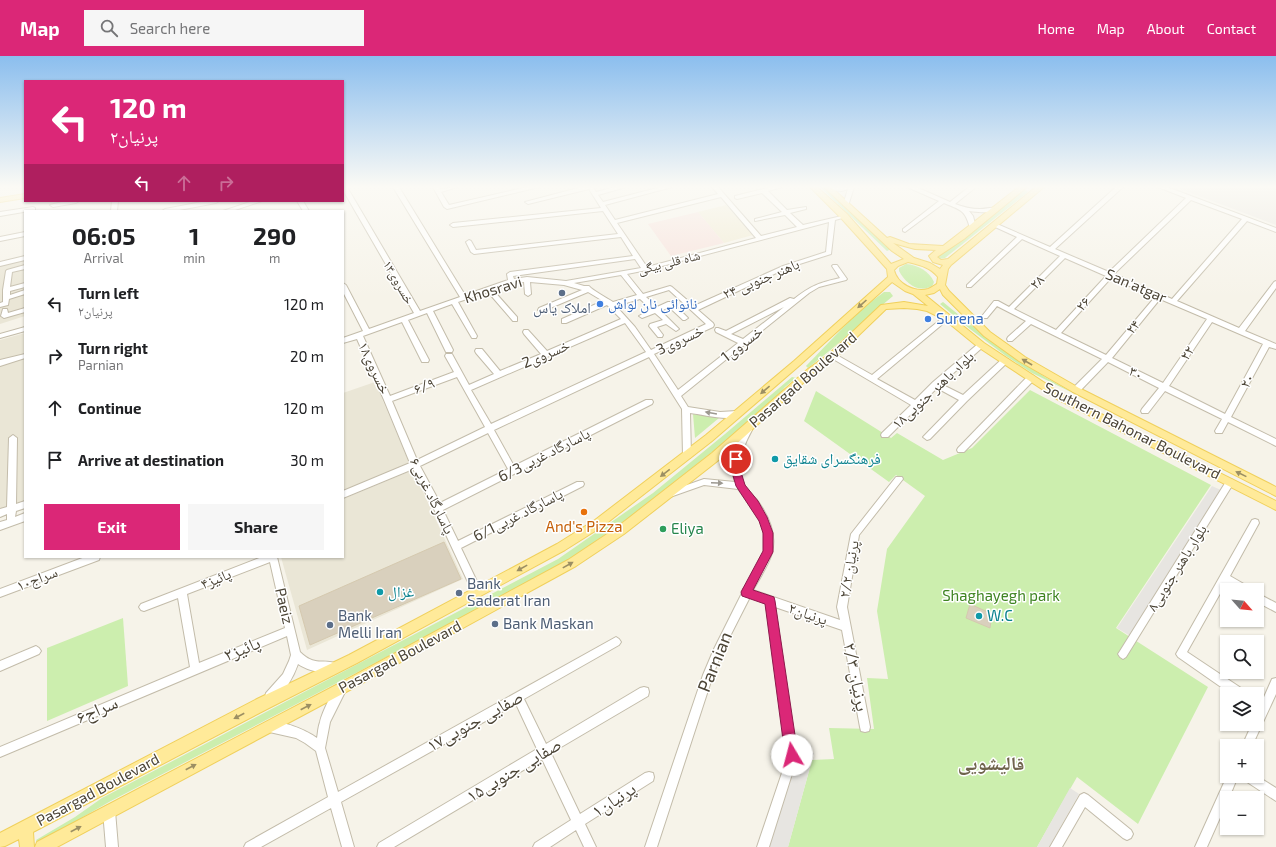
<!DOCTYPE html>
<meta charset="utf-8">
<style>
:root{--surface:#fff;--page:#f6f6f6;--text:#202124;--muted:#757577;--accent:#db2777}
body{margin:0;font-family:"Exo 2","Noto Naskh Arabic",sans-serif;background:var(--page);color:var(--text);height:100vh;display:flex;flex-direction:column;font-size:15px;white-space:nowrap}
*{box-sizing:border-box;margin:0}
p{font-size:13px;color:var(--muted)}
.icon{flex:none;width:22px;height:22px;fill:none;stroke:currentColor;stroke-width:2;stroke-linecap:round;stroke-linejoin:round}
.map{position:relative;flex:1;overflow:hidden}
.details{position:absolute;left:24px;top:154px;width:320px;height:348px;display:flex;flex-direction:column;background:var(--surface);border-radius:0px;box-shadow:0 1px 3px #0004}
.details>*{flex:none}
.hud{position:absolute;left:24px;top:24px;width:320px;height:122px;border-radius:0px;box-shadow:0 1px 3px #0004;background:#db2777;color:#fff;overflow:hidden}
.needle{width:26px;rotate:117deg}
.controls{position:absolute;left:1220px;top:527px;display:grid;gap:8px}
.controls a{display:grid;place-items:center;width:44px;height:44px;border-radius:0px;background:var(--surface);box-shadow:0 1px 3px #0004;font-size:20px}
.pin{position:absolute;display:grid;place-items:center;width:34px;height:34px;color:#fff;margin:-17px;border:2px solid #fff;border-radius:50%;box-shadow:0 1px 4px #0007}
.me{position:absolute;width:44px;margin:-22px;rotate:352deg;stroke-linejoin:round;filter:drop-shadow(0 0 3px #0008)}
.turn{display:flex;align-items:center;gap:14px;height:84px;padding:0 20px;font-size:18px}
.turn .icon{width:52px;height:52px;stroke-width:2.5}
.turn b{display:block;font-size:28px;line-height:34px}
.lanes{display:flex;align-items:center;height:38px;padding:0 20px;background:#0003;justify-content:center;gap:20px;direction:ltr}
.lanes .off{opacity:.35}
.eta{display:flex;justify-content:space-evenly;align-items:center;height:68px;text-align:center}
.eta b{font-size:24px;font-weight:700;line-height:28px}
.cta{display:flex;gap:8px;margin-top:auto;padding:8px 20px}
.cta a{flex:1;height:46px;border-radius:0px;background:var(--accent);color:#fff;font-size:16px;font-weight:700;line-height:46px;text-align:center}
.cta a+a{background:var(--page);color:var(--text)}
ul{padding:0;list-style:none}
li{display:flex;align-items:center;gap:12px;height:52px;padding:0 20px}
li div{flex:1}
li b{display:block;font-size:15px}
li em{font-style:normal}
header{display:flex;align-items:center;gap:24px;box-sizing:border-box;height:56px;padding:0 20px;background:var(--accent);color:#fff}
header strong{font-size:19px}
nav{display:flex;gap:22px;margin-inline-start:auto;font-size:14px}
.search{width:280px;height:36px;background:var(--page);display:flex;align-items:center;gap:10px;box-sizing:border-box;padding:0 14px;border-radius:0px;color:var(--muted);font-size:15px}
.map>svg:first-child{display:block}
.residential{fill:#eae6d6}
.industrial{fill:#e8e4dd}
.education{fill:#f0ead1}
.medical{fill:#f7e1db}
.green{fill:#cceeae}
.parking{fill:#e7e5e1}
.building{fill:#d9d0bd;stroke:#d5c9af}
.lines{fill:none;stroke-linecap:round;stroke-linejoin:round}
.minor-casing{stroke:#c3bcaa;stroke-width:2}
.major-casing{stroke:#f0d05c;stroke-width:2}
.minor{fill:#fff;fill-rule:evenodd}
.major{fill:#ffea99;fill-rule:evenodd}
.oneway{fill:#9c8f63}
.oneway2{fill:#9c9890}
.route{fill:#db2777;stroke:#8e194d}
.service-dot{fill:#5c6f8a;stroke:#fff;stroke-width:1.5}
.shop-dot{fill:#3f7fe0;stroke:#fff;stroke-width:1.5}
.culture-dot{fill:#0f9aa8;stroke:#fff;stroke-width:1.5}
.food-dot{fill:#e8710a;stroke:#fff;stroke-width:1.5}
.leisure-dot{fill:#2e9e5b;stroke:#fff;stroke-width:1.5}
.labels{text-anchor:middle;stroke-width:3;stroke-linejoin:round;paint-order:stroke}
.far-street-label{font-size:13px;fill:#4b4436;stroke:#fff}
.street-label{font-size:15px;fill:#4b4436;stroke:#fff}
.shop-label{font-size:15px;fill:#366cbe;stroke:#fff;text-anchor:start}
.service-label{font-size:15px;fill:#4e5e75;stroke:#fff;text-anchor:start}
.culture-label{font-size:15px;fill:#0d838f;stroke:#fff;text-anchor:start}
.food-label{font-size:15px;fill:#c56008;stroke:#fff}
.leisure-label{font-size:15px;fill:#27864d;stroke:#fff;text-anchor:start}
.park-label{font-size:15px;fill:#3f8422;stroke:#fff}
.near-street-label{font-size:18px;fill:#4b4436;stroke:#fff}
.near-neighbourhood-label{font-size:19px;font-weight:bold;fill:#6f644c;stroke:#fff}
</style>
<header>
<strong>Map</strong>
<div class="search"><svg class="icon" aria-label="search" viewBox="0 0 24 24"><circle cx="10" cy="10" r="6"/><path d="M15 15l6 6"/></svg>Search here</div>
<nav><a>Home</a><a>Map</a><a>About</a><a>Contact</a></nav>
</header>
<div class="map">
<svg width="1276" height="791" viewBox="0 0 1276 791">
<rect width="100%" height="100%" fill="#f6f3e9"/>
<g class="residential">
<polygon points="25,204 25,260 0,268 0,210"/>
<polygon points="25,277 25,453 0,462 0,284"/>
<polygon points="375,326 410,409 343,436 343,337"/>
<polygon points="413,414 463,523 307,594 281,501 343,501 343,443"/>
</g>
<polygon class="industrial" points="1175,131 1276,131 1276,169"/>
<polygon class="education" points="726,149 753,179 724,187 698,156"/>
<polygon class="medical" points="698,156 724,187 671,200 648,168"/>
<g class="green">
<polygon points="820,131 825,131 891,193 887,195"/>
<polygon points="1024,133 1028,136 945,202 939,203 936,201"/>
<path d="M906 208C918 209 929 215 934 226 933 230 931 231 927 232 915 235 905 226 899 215V212Z"/>
<path d="M884 236H890L893 240C864 264 838 289 808 312L806 310C831 285 854 257 884 236Z"/>
<polygon points="943,246 997,290 1045,321 1077,339 1032,317 1006,300 970,273 940,248"/>
<polygon points="792,321 796,322 785,331 774,345 739,375 623,466 574,500 530,526 109,746 38,787 36,784 75,761 102,742 558,503 653,437 725,378"/>
<polygon points="1030,334 1211,429 1116,572 1208,631 1138,768 1077,721 1037,791 788,791 812,704 834,703 829,672 874,673 867,622 888,623 877,555 887,493 925,440 896,419 889,426 804,365 816,335 891,382 897,377 943,404 972,392"/>
<polygon points="693,358 719,362 695,382"/>
<polygon points="123,562 128,630 47,665 47,592"/>
</g>
<g class="parking">
<polygon points="1212,430 1223,435 1132,581 1117,572"/>
<polygon points="794,692 814,697 788,791 764,791"/>
<polygon points="1070,732 1079,738 1049,791 1037,791"/>
</g>
<g class="building">
<polygon points="444,486 461,523 310,589 299,550"/>
<polygon points="970,548 992,558 990,572 966,562"/>
</g>
<g class="lines">
<defs>
<g id="minor">
<path d="M343 131H347L420 255 460 241 393 131H399L465 239 508 224 507 218 510 216 633 200 621 181 474 198 471 196 466 186 469 184 471 185 476 194 618 178 603 155 453 171 450 169 453 167 601 152 589 133 528 148 525 146 582 131H593L596 136 615 131H626L598 139 603 146 661 131H672L605 149 615 164 718 138 712 131H718L761 180 797 171 785 159 755 165V163L782 156 762 137 737 143 735 142V140L771 131H782L768 135 787 154 806 151V153L790 157 803 169 846 159V161L835 164 831 198 787 212 698 254 713 267 714 269 713 271 654 298 678 334 738 287 716 276 715 274 716 272H718L726 275 790 242 794 243C812 229 819 227 840 222L832 210 833 209H837L847 223 846 224 819 231 809 237 748 286 747 289H744L681 340 688 351 720 356 737 355 741 358C733 367 701 358 690 357L691 400 690 402H684L683 400 682 353 649 301 494 374 514 410 646 344H652L653 346 652 348 443 454 458 485 577 426H583L584 428 583 430 461 492 482 536 480 539 477 540 474 539 434 453 413 413 343 442V435L410 407 384 344 357 283 343 287V282L363 275 343 236V227L346 229 369 273 414 257 343 134ZM721 141 756 182 647 211 617 167ZM829 166 826 196 783 210 694 250 672 231 670 230 643 238 627 218 647 214ZM635 203 641 212 566 225 527 221 514 223 513 220ZM621 219 637 239 613 246C607 242 592 234 589 230H584L574 227ZM524 226 525 238 528 240 531 238 530 226 564 229 582 234 539 252 538 254 541 256 588 236 603 245 562 263V267H566L607 249 621 263 547 295 528 274H524L523 276 524 278 541 298 500 315 482 293H476L475 295 476 297 494 318 469 329 452 298H446L445 300 454 316 390 340 363 280 402 266 422 306H428L429 304 408 264 427 257 446 296H452L453 294 433 255 452 248 472 282H476L477 280 458 246 488 236 513 265H517V261L493 234 512 227ZM669 234 706 268 651 294 635 271 616 250 640 243 651 253 639 260 642 262 655 257 663 264 650 268 649 270 658 281H662L663 279 657 271 666 268 676 275 679 273 661 255 669 251 683 264H685L688 262 672 246H668L657 251 646 241ZM784 251 743 283 731 278ZM625 267 646 296 491 368 471 334ZM457 321 485 371 417 404 392 345ZM488 377 508 413 440 447 420 410Z"/>
<polygon points="433,131 439,131 440,133 457,131 441,136 449,149 527,131 539,131 447,153 444,151"/>
<polygon points="826,131 854,131 848,150 843,149 848,133 842,135 828,134 826,133"/>
<path d="M907 131H916L950 146 969 131H976L955 148C963 151 971 153 980 153 986 153 994 150 999 153 991 158 978 156 969 155L973 160 976 172 973 174 970 172C965 153 960 154 944 147L905 176 903 175V173L939 145Z"/>
<path d="M1116 131H1123L1055 193 1109 216 1186 142 1158 131H1167L1276 172V176L1247 165 1177 245 1239 272 1274 226 1276 225V232L1245 275 1276 288V293L1269 291 1231 361 1276 383V390L1228 366 1222 377H1216L1215 375 1222 363 1165 335 1148 357H1142L1141 355 1142 353 1159 332 1108 306 1079 336H1073L1072 334 1073 332 1102 303 1031 268 1012 285H1008L1007 283 1008 281 1026 265 997 250 987 262H983L982 260 994 245H998L1009 251 1060 200 1022 183 971 231H967V229L1017 181 993 170V168H997L1050 191ZM1191 144 1242 163 1172 243 1114 218ZM1065 202 1106 220 1056 274 1014 253ZM1111 222 1155 241 1106 299 1061 277ZM1160 243 1207 263 1163 327 1112 302ZM1212 266 1263 288 1225 358 1169 330Z"/>
<polygon points="66,145 79,145 76,147 53,151 50,149"/>
<polygon points="112,145 118,145 117,155 111,155"/>
<polygon points="207,145 219,145 216,147 174,155 162,155 165,153"/>
<polygon points="253,145 262,145 232,155 223,155"/>
<polygon points="297,145 303,145 309,155 303,155"/>
<polygon points="33,151 35,152 35,154 0,160 0,156"/>
<polygon points="25,176 25,180 0,185 0,181"/>
<polygon points="25,200 25,204 0,210 0,206"/>
<polygon points="25,209 25,213 12,216 10,231 25,227 25,231 10,235 10,239 25,234 25,238 9,243 8,249 0,251 0,247 3,246 3,234 6,215 7,214"/>
<polygon points="25,252 25,256 4,262 1,260 3,253 7,253 8,257"/>
<polygon points="946,259 948,259 951,261 877,323 915,344 933,326 979,287 983,287 985,289 983,291 941,328 963,339 1002,303 1008,303 1009,305 967,345 930,383 927,384 923,381 959,344 937,332 888,381 882,381 881,379 882,377 911,349 828,300 832,298 835,298 872,319"/>
<polygon points="25,271 25,275 0,282 0,278"/>
<polygon points="25,298 25,302 0,310 0,304"/>
<polygon points="1031,319 1034,320 1035,322 1034,324 964,396 958,396 957,394 958,392 1028,320"/>
<path d="M748 371 752 374C743 390 735 412 745 430 748 435 753 440 757 444 768 459 777 477 772 496 771 505 758 525 753 534L840 564 837 551 851 478 896 421H902L903 423 859 479 847 551 870 671 869 675 865 676 861 675 860 671 842 574 775 551 797 702 769 791H757L787 702 766 547 750 541 721 598 713 619 657 791H645L703 619 714 593 742 537 743 533 745 532 764 496V479L762 467 759 461 738 433 704 429 670 441 667 440 666 438 667 436 704 423 735 426C728 407 736 388 745 372Z"/>
<polygon points="13,379 17,382 16,448 25,445 25,452 16,455 15,461 25,457 25,465 0,474 0,466 7,464 7,458 0,461 0,453 7,451 9,382"/>
<polygon points="1230,423 1233,424 1234,426 1233,428 1126,601 1123,603 1120,601 1118,598 1120,595 1227,424"/>
<polygon points="1255,463 1258,464 1259,467 1230,520 1249,531 1251,534 1238,534 1226,527 1187,596 1244,634 1245,638 1231,638 1178,601 1176,598 1252,464"/>
<polygon points="85,501 100,501 99,504 0,541 0,533"/>
<path d="M262 501H277L300 596C315 611 323 602 338 608L339 611 338 614C326 619 308 615 298 608 294 620 283 641 270 646L266 645 265 641 266 637 283 618 289 605 291 599 287 580 0 701V691L190 611 178 542 144 555 141 554 139 551 141 548ZM270 506 285 572 199 607 187 538Z"/>
<polygon points="1257,537 1276,547 1276,556 1257,546"/>
<path d="M616 581 619 583 621 586 619 589 524 643 546 688 640 632 644 631 648 632 649 636 648 640 551 697 580 758 645 717 649 716 653 717 654 721 653 725 585 768 596 791H584L576 774 550 791H533L535 787 571 764 542 703 394 791H377L379 787 537 693 516 648 341 746 354 791H342L331 752 261 791H244L246 787 328 741 316 695 305 687 296 682 265 675 264 671 265 667C278 662 306 674 317 682 318 677 318 671 320 666 322 657 334 630 342 627L346 628 347 632 330 666 325 692 338 736Z"/>
<polygon points="36,590 39,592 41,595 39,598 0,615 0,605"/>
<polygon points="1276,622 1276,638 1252,690 1242,690 1252,668 1257,668 1257,657 1272,623"/>
<polygon points="1227,720 1238,720 1229,742 1227,742 1227,746 1207,791 1195,791"/>
<polygon points="1243,720 1257,720 1276,732 1276,745 1244,724"/>
<polygon points="1084,737 1088,739 1131,774 1133,778 1131,782 1127,784 1123,782 1085,751 1062,791 1050,791 1080,739"/>
<polygon points="109,749 113,751 115,755 118,791 106,791 103,755 105,751"/>
</g>
<g id="major">
<path d="M810 131H817L847 158 891 208 904 203 892 195 824 131H831L887 182 890 181 909 188 943 190 1019 131H1027L964 183 937 201 941 204 948 203 1036 131H1044L951 209 948 213 945 229 949 235 990 276 1025 301 1079 332 1276 431V440L1073 336 1019 305 984 280 943 239 940 233 934 237 925 239 984 287 1063 339 1276 445V454L1057 343 978 291 945 264 927 255 917 253 904 252 886 253 835 302 814 317 720 403 624 478 576 510 346 636 57 791H35L37 786 338 628 568 504 616 472 712 397 808 313 829 298 881 249 904 246 928 250 913 238 905 235 892 226 800 309 712 385 603 470 565 494 357 607 267 653 33 776 34 791H20L19 783 5 790 0 791V777L257 643 349 599 557 488 595 464 706 379 794 305 888 221 887 213 841 162ZM893 187 915 193 936 194 929 200 933 206 943 209 940 213 930 207 914 202ZM908 206C920 209 930 211 938 221L937 228C935 229 931 232 928 233 915 237 897 228 894 214L898 210Z"/>
<polygon points="25,138 25,142 0,146 0,142"/>
</g>
</defs>
<use href="#minor" class="minor-casing"/>
<use href="#major" class="major-casing"/>
<use href="#minor" class="minor"/>
<use href="#major" class="major"/>
</g>
<defs><path id="oneway-solid" d="M-6-.8H1V-3.2L6.5 0L1 3.2V.8H-6Z"/></defs>
<g class="oneway">
<use href="#oneway-solid" transform="translate(862 248) rotate(138)"/>
<use href="#oneway-solid" transform="translate(1027 306) rotate(-150)"/>
<use href="#oneway-solid" transform="translate(765 334) rotate(140)"/>
<use href="#oneway-solid" transform="translate(665 417) rotate(142)"/>
<use href="#oneway-solid" transform="translate(1241 418) rotate(-154)"/>
<use href="#oneway-solid" transform="translate(568 509) rotate(-29)"/>
<use href="#oneway-solid" transform="translate(522 512) rotate(151)"/>
<use href="#oneway-solid" transform="translate(306 651) rotate(-27)"/>
<use href="#oneway-solid" transform="translate(239 660) rotate(152)"/>
<use href="#oneway-solid" transform="translate(191 711) rotate(-28)"/>
<use href="#oneway-solid" transform="translate(76 773) rotate(-28)"/>
</g>
<g class="oneway2">
<use href="#oneway-solid" transform="translate(711 357) rotate(-170)"/>
<use href="#oneway-solid" transform="translate(717 427) rotate(3)"/>
</g>
<linearGradient id="sky" x2="0" y2="1"><stop stop-color="#8bbeee"/><stop offset="0.54" stop-color="#fbfaf5"/><stop offset="1" stop-color="#fbfaf5" stop-opacity="0"/></linearGradient>
<rect width="1276" height="242" fill="url(#sky)"/>
<polygon class="route" points="736,400 741,403 741,416 745,429 758,445 767,461 773,477 773,496 753,534 774,541 775,545 798,699 796,704 792,705 787,704 785,699 765,548 742,540 741,536 763,495 763,477 759,465 736,430 732,416 732,403"/>
<g class="service-dot">
<circle cx="562" cy="237" r="4"/>
<circle cx="459" cy="537" r="4"/>
<circle cx="495" cy="568" r="4"/>
<circle cx="330" cy="569" r="4"/>
</g>
<g class="shop-dot">
<circle cx="600" cy="248" r="4"/>
<circle cx="928" cy="263" r="4"/>
</g>
<g class="culture-dot">
<circle cx="775" cy="403" r="4"/>
<circle cx="380" cy="536" r="4"/>
<circle cx="979" cy="560" r="4"/>
</g>
<circle class="food-dot" cx="584" cy="456" r="4"/>
<circle class="leisure-dot" cx="663" cy="473" r="4"/>
<g class="labels">
<g class="far-street-label">
<text transform="translate(669 206) rotate(-14)" y="5">شاه قلی بیگی</text>
<text transform="translate(399 226) rotate(60)" y="5">خسروى۱۳</text>
</g>
<g class="street-label">
<text transform="translate(761 223) rotate(-23)" y="5">۲۴ باهنر جنوبی</text>
<text transform="translate(1037 226) rotate(-45)" y="5">۲۸</text>
<text transform="translate(1136 230) rotate(23)" y="5">San'atgar</text>
<text transform="translate(493 234) rotate(-17)" y="5">Khosravi</text>
<text transform="translate(1083 248) rotate(-48)" y="5">۲۶</text>
<text transform="translate(1133 271) rotate(-50)" y="5">۲۴</text>
<text transform="translate(680 284) rotate(-25)" y="5">3خسروى</text>
<text transform="translate(742 288) rotate(-38)" y="5">خسروى1</text>
<text transform="translate(1187 297) rotate(-56)" y="5">۲۲</text>
<text transform="translate(546 298) rotate(-23)" y="5">خسروى2</text>
<text transform="translate(374 312) rotate(65)" y="5">خسروى۱۸</text>
<text transform="translate(1136 317) rotate(26)" y="5">۳۰</text>
<text transform="translate(803 324) rotate(-41)" y="5">Pasargad Boulevard</text>
<text transform="translate(1247 325) rotate(-62)" y="5">۲۰</text>
<text transform="translate(424 330) rotate(-21)" y="5">۶/۹</text>
<text transform="translate(933 334) rotate(-43)" y="5">۱۸بلوار باهنر جنوبی</text>
<text transform="translate(1132 375) rotate(27)" y="5">Southern Bahonar Boulevard</text>
<text transform="translate(544 399) rotate(-27)" y="5">پاسارگاد غربی6/3</text>
<text transform="translate(432 440) rotate(64)" y="5">پاسارگاد غربی۶</text>
<text transform="translate(518 459) rotate(-27)" y="5">پاسارگاد غربی6/1</text>
<text transform="translate(1177 512) rotate(-58)" y="5">۸بلوار باهنر جنوبی</text>
<text transform="translate(849 513) rotate(-80)" y="5">پرنیان ۲/۲</text>
<text transform="translate(37 523) rotate(-21)" y="5">سراج۱۰</text>
<text transform="translate(216 523) rotate(-22)" y="5">پائیز۴</text>
<text transform="translate(284 550) rotate(77)" y="5">Paeiz</text>
<text transform="translate(808 558) rotate(19)" y="5">پرنیان۲</text>
<text transform="translate(400 601) rotate(-28)" y="5">Pasargad Boulevard</text>
<text transform="translate(98 734) rotate(-28)" y="5">Pasargad Boulevard</text>
</g>
<g class="shop-label">
<text x="608" y="253">نانوائی نان لواش</text>
<text x="936" y="268">Surena</text>
</g>
<g class="service-label">
<text x="562" y="257" text-anchor="middle">املاک یاس</text>
<text x="467" y="533">Bank<tspan x="467" dy="17">Saderat Iran</tspan></text>
<text x="338" y="565">Bank<tspan x="338" dy="17">Melli Iran</tspan></text>
<text x="503" y="573">Bank Maskan</text>
</g>
<g class="culture-label">
<text x="783" y="408">فرهنگسرای شقایق</text>
<text x="388" y="541">غزال</text>
<text x="987" y="565">W.C</text>
</g>
<g class="food-label">
<text x="584" y="476">And's Pizza</text>
</g>
<g class="leisure-label">
<text x="671" y="478">Eliya</text>
</g>
<g class="park-label">
<text x="1001" y="545">Shaghayegh park</text>
</g>
<g class="near-street-label">
<text transform="translate(242 593) rotate(-22)" y="6">پائیز۲</text>
<text transform="translate(715 606) rotate(-68)" y="6">Parnian</text>
<text transform="translate(856 621) rotate(79)" y="6">پرنیان ۲/۳</text>
<text transform="translate(97 654) rotate(-23)" y="6">سراج۶</text>
<text transform="translate(475 665) rotate(-29)" y="6">صفایی جنوبی۱۷</text>
<text transform="translate(514 714) rotate(-31)" y="6">صفایی جنوبی۱۵</text>
<text transform="translate(614 744) rotate(-33)" y="6">پرنیان۱</text>
</g>
<g class="near-neighbourhood-label">
<text x="991" y="714">قالیشویی</text>
</g>
</g>
</svg>
<div class="controls">
<a><svg class="needle" viewBox="-14 -14 28 28"><path d="M0-13l5 13h-10z" fill="#e53935"/><path d="M0 13l5-13h-10z" fill="#757577"/></svg></a>
<a><svg class="icon" aria-label="search" viewBox="0 0 24 24"><circle cx="10" cy="10" r="6"/><path d="M15 15l6 6"/></svg></a>
<a><svg class="icon" aria-label="layers" viewBox="0 0 24 24"><path d="M12 4l9 5-9 5-9-5zM3 14l9 5 9-5"/></svg></a>
<a>+</a>
<a>−</a>
</div>
<div class="pin" style="left:736px;top:403px;background:#d93025"><svg class="icon" aria-label="arrive" viewBox="0 0 24 24"><path d="M6 21V4h12l-3 4 3 4H6"/></svg></div>
<svg class="me" style="left:792px;top:699px" viewBox="-20 -20 40 40"><circle r="19" fill="#fff"/><path d="M0-13L10 11 0 6-10 11z" fill="#db2777"/></svg>
<div class="hud">
<div class="turn"><svg class="icon" aria-label="left" viewBox="0 0 24 24"><path d="M17 20v-9H6M10 6l-5 5 5 5"/></svg><div><b>120 m</b>پرنیان۲</div></div>
<div class="lanes"><svg class="icon" aria-label="left" viewBox="0 0 24 24"><path d="M17 20v-9H6M10 6l-5 5 5 5"/></svg><svg class="icon off" aria-label="ahead" viewBox="0 0 24 24"><path d="M12 20V5M6 11l6-6 6 6"/></svg><svg class="icon off" aria-label="right" viewBox="0 0 24 24"><path d="M7 20v-9h11M14 6l5 5-5 5"/></svg></div>
</div>
<section class="details">
<div class="eta">
<div><b>06:05</b><p>Arrival</p></div>
<div><b>1</b><p>min</p></div>
<div><b>290</b><p>m</p></div>
</div>
<ul>
<li><svg class="icon" aria-label="left" viewBox="0 0 24 24"><path d="M17 20v-9H6M10 6l-5 5 5 5"/></svg><div><b>Turn left</b><p>پرنیان۲</p></div><em>120 m</em></li>
<li><svg class="icon" aria-label="right" viewBox="0 0 24 24"><path d="M7 20v-9h11M14 6l5 5-5 5"/></svg><div><b>Turn right</b><p>Parnian</p></div><em>20 m</em></li>
<li><svg class="icon" aria-label="ahead" viewBox="0 0 24 24"><path d="M12 20V5M6 11l6-6 6 6"/></svg><div><b>Continue</b></div><em>120 m</em></li>
<li><svg class="icon" aria-label="arrive" viewBox="0 0 24 24"><path d="M6 21V4h12l-3 4 3 4H6"/></svg><div><b>Arrive at destination</b></div><em>30 m</em></li>
</ul>
<div class="cta"><a>Exit</a><a>Share</a></div>
</section>
</div>
